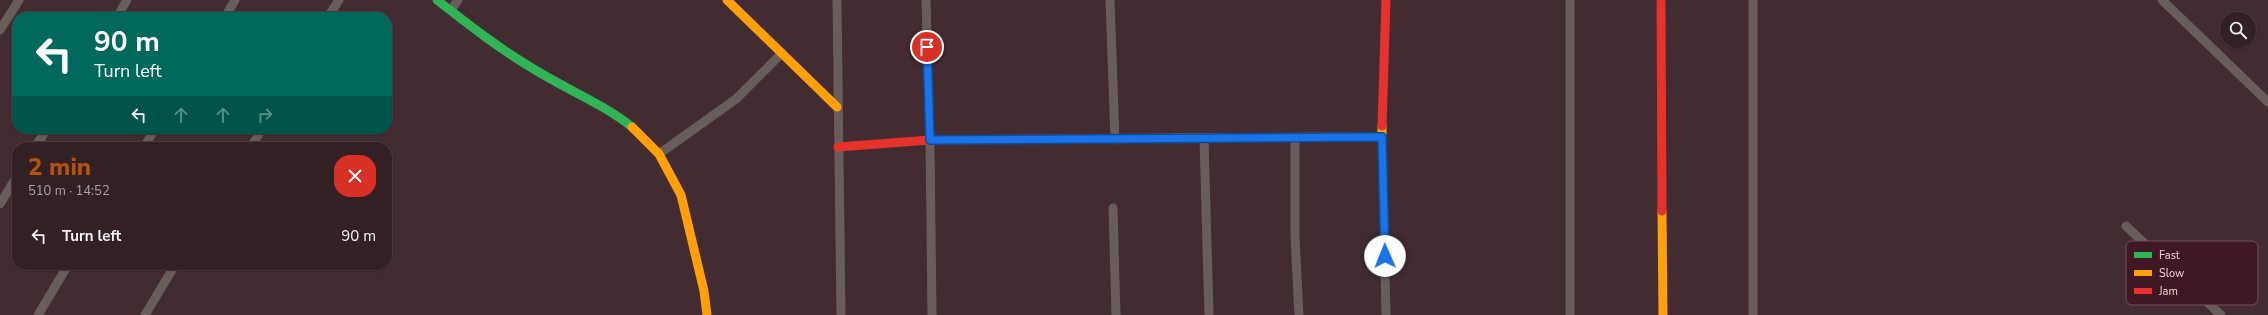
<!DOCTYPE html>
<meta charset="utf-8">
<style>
:root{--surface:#322025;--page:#3d2d32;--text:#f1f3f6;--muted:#a8a3a7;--line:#4d3e42;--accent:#b45309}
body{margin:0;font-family:"Nunito Sans",sans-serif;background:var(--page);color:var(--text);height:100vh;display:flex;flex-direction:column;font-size:15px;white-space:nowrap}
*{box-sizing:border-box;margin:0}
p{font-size:13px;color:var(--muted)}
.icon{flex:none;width:22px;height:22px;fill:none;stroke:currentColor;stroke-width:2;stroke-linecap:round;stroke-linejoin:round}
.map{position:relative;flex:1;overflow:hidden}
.drawer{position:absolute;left:12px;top:142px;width:380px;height:128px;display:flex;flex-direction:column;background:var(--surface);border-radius:16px;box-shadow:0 1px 3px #0004,0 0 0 1px var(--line)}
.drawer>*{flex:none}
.hud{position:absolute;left:12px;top:12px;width:380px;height:122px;border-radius:16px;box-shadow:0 1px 3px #0004,0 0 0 1px var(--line);background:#00695c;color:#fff;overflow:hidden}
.buttons{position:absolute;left:2220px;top:12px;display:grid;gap:8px}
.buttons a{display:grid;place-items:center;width:36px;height:36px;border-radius:50%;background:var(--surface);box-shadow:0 1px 3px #0004,0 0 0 1px var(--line);font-size:20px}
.pin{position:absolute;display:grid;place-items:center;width:34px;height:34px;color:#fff;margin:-17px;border:2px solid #fff;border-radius:50%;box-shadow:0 1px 4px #0007}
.me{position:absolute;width:44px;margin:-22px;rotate:359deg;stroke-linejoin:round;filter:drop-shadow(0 0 3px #0008)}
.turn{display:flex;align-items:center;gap:14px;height:84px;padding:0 16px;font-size:18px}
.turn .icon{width:52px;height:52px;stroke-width:2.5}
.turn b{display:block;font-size:28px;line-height:34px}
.lanes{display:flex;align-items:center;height:38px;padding:0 16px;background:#0003;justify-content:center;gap:20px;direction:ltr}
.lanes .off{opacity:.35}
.round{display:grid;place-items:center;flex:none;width:42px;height:42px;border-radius:16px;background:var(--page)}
.overview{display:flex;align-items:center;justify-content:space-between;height:68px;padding:0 16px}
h1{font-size:24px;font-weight:800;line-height:30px;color:var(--accent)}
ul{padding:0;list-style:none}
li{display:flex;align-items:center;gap:12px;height:52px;padding:0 16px}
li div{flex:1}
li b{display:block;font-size:15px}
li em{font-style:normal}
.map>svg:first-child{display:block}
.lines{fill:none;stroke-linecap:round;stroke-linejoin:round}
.street{stroke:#675e5b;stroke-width:9}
.fast{stroke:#30b455;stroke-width:9}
.slow{stroke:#ff9f0a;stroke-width:9}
.jam{stroke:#e5322d;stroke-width:9}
.route-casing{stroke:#114b97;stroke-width:10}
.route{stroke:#1a73e8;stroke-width:7}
.key{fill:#3f1823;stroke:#75515a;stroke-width:1}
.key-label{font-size:11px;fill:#f2d6dc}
</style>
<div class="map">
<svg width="2268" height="315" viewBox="0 0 2268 315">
<rect width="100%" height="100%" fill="#422b31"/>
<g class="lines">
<g class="street">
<polyline points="837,0 841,315"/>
<polyline points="926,0 930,140 932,315"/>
<polyline points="1110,0 1115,140"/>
<polyline points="1570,0 1570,315"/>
<polyline points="2162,0 2268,102"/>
<polyline points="451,10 458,0"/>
<polyline points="117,17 127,0"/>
<polyline points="225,17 235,0"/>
<polyline points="328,17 339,0"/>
<polyline points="0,30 19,0"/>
<polyline points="1382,137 1386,315"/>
<polyline points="1295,138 1295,238 1299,315"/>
<polyline points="1204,139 1209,315"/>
<polyline points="35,147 47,129"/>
<polyline points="144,147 155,129"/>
<polyline points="251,147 262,129"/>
<polyline points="659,154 736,99 782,53"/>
<polyline points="0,204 17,176"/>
<polyline points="1113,208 1116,315"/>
<polyline points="2126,226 2221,315"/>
<polyline points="38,315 68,265"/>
<polyline points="145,315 175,265"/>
<polyline points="1753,315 1753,0"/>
</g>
<path class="fast" d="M437 0C469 25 501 50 537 71 568 90 603 104 632 127"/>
<g class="slow">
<polyline points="727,0 837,107"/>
<polyline points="632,127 659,154 681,195 704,291 707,315"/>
<polyline points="1173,138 1382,137 1382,126"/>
<polyline points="1662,211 1663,315"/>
</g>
<g class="jam">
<polyline points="1661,0 1662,211"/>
<polyline points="1382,126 1386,0"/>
<polyline points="838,147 930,140 1173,138"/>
</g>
</g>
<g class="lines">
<defs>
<polyline id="route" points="927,47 930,140 1382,137 1385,256"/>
</defs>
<use href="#route" class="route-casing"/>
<use href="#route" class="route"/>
</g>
<rect x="2126" y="241" width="132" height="64" rx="6" class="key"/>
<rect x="2134" y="252" width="18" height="6" fill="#30b455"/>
<rect x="2134" y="270" width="18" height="6" fill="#ff9f0a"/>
<rect x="2134" y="288" width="18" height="6" fill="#e5322d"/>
<g class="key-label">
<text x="2159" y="259">Fast</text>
<text x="2159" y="277">Slow</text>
<text x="2159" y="295">Jam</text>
</g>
</svg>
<div class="buttons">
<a><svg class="icon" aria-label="search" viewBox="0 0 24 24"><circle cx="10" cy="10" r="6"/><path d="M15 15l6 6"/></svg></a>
</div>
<div class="pin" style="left:927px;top:47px;background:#d93025"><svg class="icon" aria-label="arrive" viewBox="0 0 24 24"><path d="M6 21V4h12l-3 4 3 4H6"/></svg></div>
<svg class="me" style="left:1385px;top:256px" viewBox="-20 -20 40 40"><circle r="19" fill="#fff"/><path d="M0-13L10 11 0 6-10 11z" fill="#1a73e8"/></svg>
<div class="hud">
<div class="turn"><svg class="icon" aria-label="left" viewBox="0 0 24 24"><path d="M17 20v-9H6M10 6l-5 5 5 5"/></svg><div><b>90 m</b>Turn left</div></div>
<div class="lanes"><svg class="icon" aria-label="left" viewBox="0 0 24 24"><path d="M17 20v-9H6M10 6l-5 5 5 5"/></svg><svg class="icon off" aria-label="ahead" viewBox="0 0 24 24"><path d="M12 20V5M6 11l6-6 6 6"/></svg><svg class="icon off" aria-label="ahead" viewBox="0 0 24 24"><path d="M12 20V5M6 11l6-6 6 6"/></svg><svg class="icon off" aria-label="right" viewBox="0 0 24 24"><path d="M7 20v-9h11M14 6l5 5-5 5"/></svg></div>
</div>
<section class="drawer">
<div class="overview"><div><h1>2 min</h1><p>510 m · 14:52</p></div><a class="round" style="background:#d93025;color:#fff"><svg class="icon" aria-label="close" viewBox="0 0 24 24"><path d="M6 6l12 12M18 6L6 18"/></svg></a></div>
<ul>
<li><svg class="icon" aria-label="left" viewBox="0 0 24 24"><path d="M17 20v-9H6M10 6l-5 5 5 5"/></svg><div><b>Turn left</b></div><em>90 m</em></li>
</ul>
</section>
</div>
